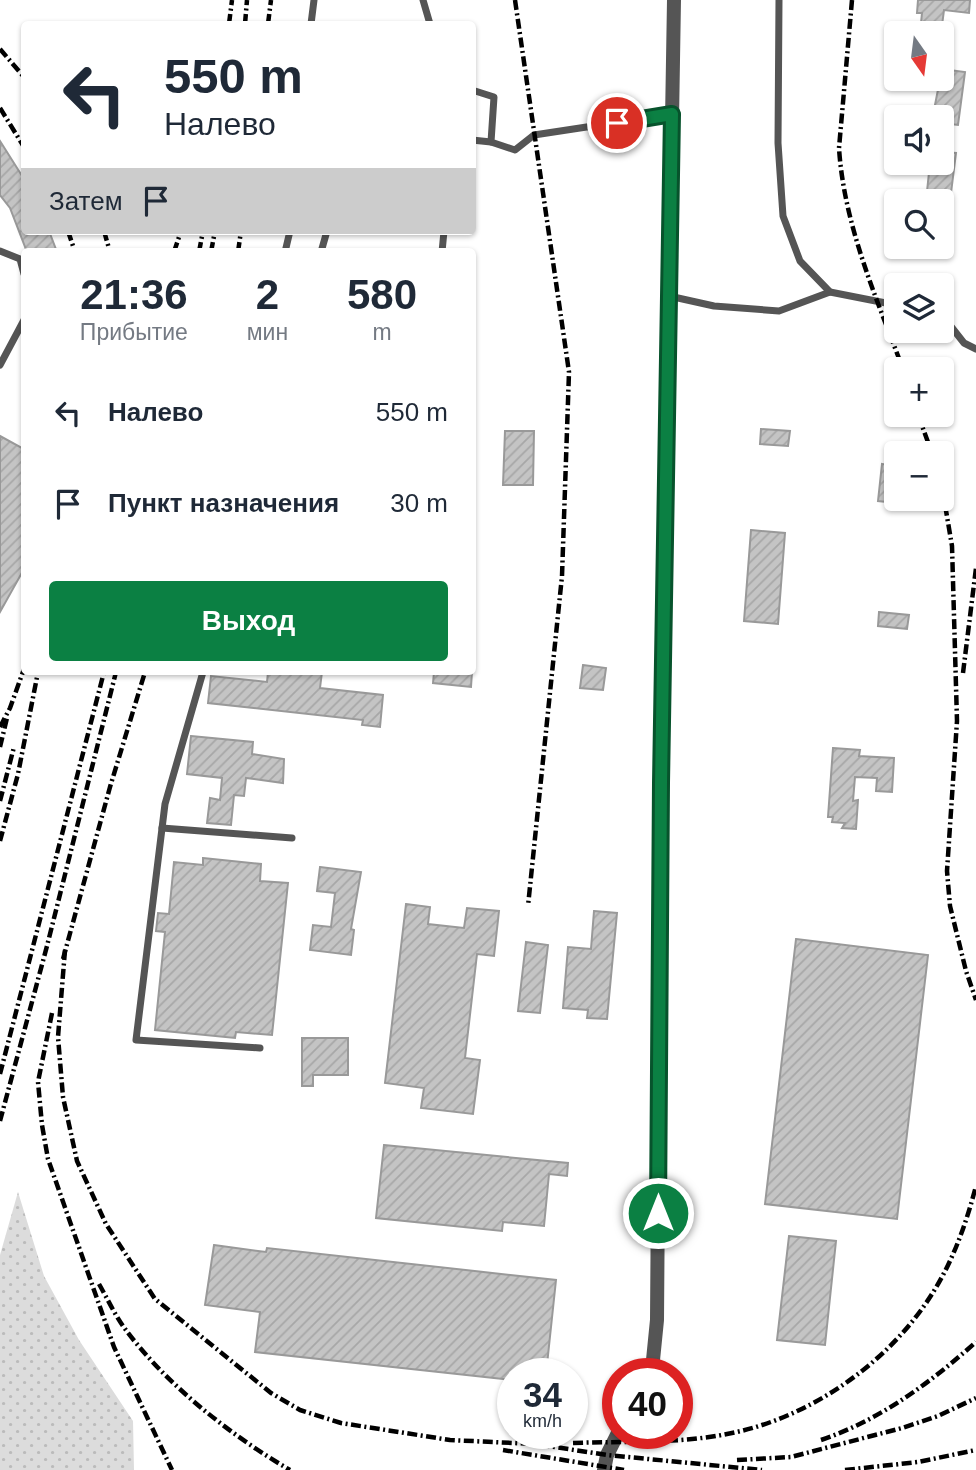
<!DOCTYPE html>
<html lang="ru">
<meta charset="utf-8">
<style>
:root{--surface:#fff;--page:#f6f6f7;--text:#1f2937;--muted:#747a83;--accent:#0b8043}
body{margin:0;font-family:Arial,sans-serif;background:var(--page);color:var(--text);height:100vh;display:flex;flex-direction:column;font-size:26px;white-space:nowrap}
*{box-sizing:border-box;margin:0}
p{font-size:23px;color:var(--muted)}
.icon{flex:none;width:38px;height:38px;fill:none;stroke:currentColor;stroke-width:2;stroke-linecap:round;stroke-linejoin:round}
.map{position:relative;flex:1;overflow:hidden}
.details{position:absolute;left:21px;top:248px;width:455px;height:427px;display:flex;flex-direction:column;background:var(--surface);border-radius:7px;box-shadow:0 2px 5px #0004}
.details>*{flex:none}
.hud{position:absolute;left:21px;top:21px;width:455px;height:214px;border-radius:7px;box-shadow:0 2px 5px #0004;background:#fff;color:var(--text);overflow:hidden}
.needle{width:46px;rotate:166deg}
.controls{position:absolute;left:884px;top:21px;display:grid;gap:14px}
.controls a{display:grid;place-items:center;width:70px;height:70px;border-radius:7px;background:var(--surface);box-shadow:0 2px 5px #0004;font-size:35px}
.speed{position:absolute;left:497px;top:1358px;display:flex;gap:14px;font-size:35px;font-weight:700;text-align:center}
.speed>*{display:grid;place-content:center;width:91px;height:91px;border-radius:50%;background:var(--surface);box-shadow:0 2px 5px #0004;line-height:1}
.speed small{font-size:18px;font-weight:400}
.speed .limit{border:10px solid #d22;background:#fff;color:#111}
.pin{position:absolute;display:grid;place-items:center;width:60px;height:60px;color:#fff;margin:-30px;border:4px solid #fff;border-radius:50%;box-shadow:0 2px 7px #0007}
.me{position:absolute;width:77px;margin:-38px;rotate:0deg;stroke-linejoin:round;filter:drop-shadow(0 0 5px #0008)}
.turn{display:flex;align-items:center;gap:24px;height:147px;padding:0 28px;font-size:32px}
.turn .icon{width:91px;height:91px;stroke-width:2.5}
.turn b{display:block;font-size:49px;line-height:60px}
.then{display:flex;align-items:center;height:66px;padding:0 28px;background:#0003;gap:14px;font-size:26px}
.eta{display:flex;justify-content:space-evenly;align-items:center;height:119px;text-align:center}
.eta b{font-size:42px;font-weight:800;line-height:49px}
.button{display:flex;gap:14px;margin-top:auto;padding:14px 28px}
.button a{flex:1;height:80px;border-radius:7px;background:var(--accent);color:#fff;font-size:28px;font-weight:800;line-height:80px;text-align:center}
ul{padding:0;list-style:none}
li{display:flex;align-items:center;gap:21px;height:91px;padding:0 28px}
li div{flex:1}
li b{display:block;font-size:26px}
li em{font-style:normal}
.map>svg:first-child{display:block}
.garden{fill:url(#garden-dots)}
.building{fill:url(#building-hatch);stroke:#999;stroke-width:2}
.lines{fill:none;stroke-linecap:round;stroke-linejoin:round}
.service{stroke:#555;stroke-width:7}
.tertiary{stroke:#555;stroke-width:14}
.rail{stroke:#000;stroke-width:4.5;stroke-dasharray:10 3.5 2 3.5;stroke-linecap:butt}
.route-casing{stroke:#07532c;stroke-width:18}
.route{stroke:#0b8043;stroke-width:12}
</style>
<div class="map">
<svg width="976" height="1470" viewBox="0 0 976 1470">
<defs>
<pattern id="garden-dots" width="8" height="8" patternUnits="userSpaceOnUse" patternTransform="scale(1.75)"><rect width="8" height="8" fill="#dcdcdc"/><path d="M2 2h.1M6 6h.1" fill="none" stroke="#bbb" stroke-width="1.8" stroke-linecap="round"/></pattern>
<pattern id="building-hatch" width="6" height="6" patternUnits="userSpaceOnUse" patternTransform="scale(1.75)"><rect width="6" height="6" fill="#c4c4c4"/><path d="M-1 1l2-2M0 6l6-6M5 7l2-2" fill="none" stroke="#a7a7a7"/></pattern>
</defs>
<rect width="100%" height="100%" fill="#fff"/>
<polygon class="garden" points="18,1192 44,1276 79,1340 133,1421 134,1470 0,1470 0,1255"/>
<g class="building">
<polygon points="918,0 970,0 969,13 944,10 941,33 920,33 922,13 917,13"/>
<polygon points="942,69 965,72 958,125 942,123 942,117 938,117 939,110 934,110"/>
<polygon points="0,141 24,179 24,231 49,231 57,252 27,252 10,208 0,195"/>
<polygon points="942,152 956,153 950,201 926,201 930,163 942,163"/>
<polygon points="761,429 790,431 788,446 760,444"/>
<polygon points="505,431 534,431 533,485 503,485"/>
<polygon points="0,436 24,449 24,569 0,612"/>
<polygon points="882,464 896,466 896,503 878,501"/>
<polygon points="751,530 785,533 778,624 744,621"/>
<polygon points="879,612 909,615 907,629 878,626"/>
<polygon points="583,665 606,668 603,690 580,688"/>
<polygon points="268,672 322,672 320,688 383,695 380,727 362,725 363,720 208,703 211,676 267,682"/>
<polygon points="434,672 472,672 471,687 433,683"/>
<polygon points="191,736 253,742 252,754 284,759 283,783 246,778 244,796 234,795 231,825 207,823 210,798 220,800 222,778 187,774"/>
<polygon points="833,748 860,750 859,756 894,758 892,792 876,791 877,778 855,777 853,801 858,800 856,829 842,828 845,823 832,822 833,817 828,817"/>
<polygon points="203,858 261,864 260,881 288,883 272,1035 236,1032 235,1038 155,1030 165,932 156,931 158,913 169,914 174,862 203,865"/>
<polygon points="320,867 361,872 351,929 354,930 351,955 310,950 313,925 331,927 335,893 317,891"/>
<polygon points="406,904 430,907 428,924 464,928 467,908 499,911 494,956 477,954 465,1058 480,1060 473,1114 421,1108 424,1088 385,1083"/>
<polygon points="594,911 617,913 607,1019 587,1018 588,1010 563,1008 568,947 591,949"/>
<polygon points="796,939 928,955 897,1219 765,1204"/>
<polygon points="526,942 548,945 540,1013 518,1011"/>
<polygon points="302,1038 348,1038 348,1075 313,1075 313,1086 302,1086"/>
<polygon points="384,1145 568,1163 567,1176 549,1174 544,1226 503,1222 502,1231 376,1218"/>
<polygon points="789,1236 836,1241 825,1345 777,1340"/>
<polygon points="214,1245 266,1252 267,1248 556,1280 546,1374 513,1374 513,1380 255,1352 260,1312 205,1305"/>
</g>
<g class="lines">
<g class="service">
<polyline points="423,0 430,24"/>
<polyline points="779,0 778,143 783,216 800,261 830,292 896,305"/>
<polyline points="311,24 314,0"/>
<polyline points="472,90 494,97 491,142 515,150 534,135 672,114"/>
<polyline points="472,140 491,142"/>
<polyline points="0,251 20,259 24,274"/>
<polyline points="285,252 290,231"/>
<polyline points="321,252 327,231"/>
<polyline points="442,252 444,231"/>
<polyline points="669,296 714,306 779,311 830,292"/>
<polyline points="942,315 964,343 976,349"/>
<polyline points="0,365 24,320"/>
<polyline points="203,672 165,804 136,1040 260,1048"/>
<polyline points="162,828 292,838"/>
</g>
<g class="tertiary">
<polyline points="648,1374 653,1360 657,1320 661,783 674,0"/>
<polyline points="604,1470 607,1455 618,1433"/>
</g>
<g class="rail">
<polyline points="515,0 569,372 562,576 528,906"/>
<path d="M852 0 839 148C844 225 876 297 903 369"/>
<polyline points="229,24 232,0"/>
<polyline points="245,24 247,0"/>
<polyline points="268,24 271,0"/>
<polyline points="0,49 24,77"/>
<polyline points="0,108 24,147"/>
<polyline points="68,231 75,252"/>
<polyline points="104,231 110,252"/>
<polyline points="174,252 181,231"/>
<polyline points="199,252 203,231"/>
<polyline points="211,252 215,231"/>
<polyline points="238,252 241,231"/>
<polyline points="918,415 932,453"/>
<polyline points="942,487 952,546 957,721 947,871 950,906 966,971 976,1000"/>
<polyline points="963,673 976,568"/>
<polyline points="0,727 10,708 24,669"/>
<polyline points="0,747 7,718"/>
<polyline points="0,801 14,747"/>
<polyline points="0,841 18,774 38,672"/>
<polyline points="65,950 58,1037 63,1097 77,1161 106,1224 155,1299 271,1393 300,1410 341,1423 450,1440 535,1444 607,1455 762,1470"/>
<polyline points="63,959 110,787 145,672"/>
<polyline points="52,1013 38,1082 42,1125 48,1159 114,1347 172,1470"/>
<polyline points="0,1074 104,672"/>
<polyline points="0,1121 47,946 116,672"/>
<path d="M99 1284C107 1298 114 1313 123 1326 164 1383 230 1435 290 1470"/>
<path d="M821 1440C880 1420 930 1383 976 1342"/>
<path d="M573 1443C625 1441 676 1444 727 1434 808 1419 888 1364 932 1294 953 1261 966 1224 976 1186"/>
<polyline points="503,1450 624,1470"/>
<polyline points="737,1460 791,1457 902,1428 938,1416 976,1398"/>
<polyline points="845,1470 918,1462 976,1450"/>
</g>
</g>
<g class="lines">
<defs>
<polyline id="route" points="617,123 672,114 661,783 658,1213"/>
</defs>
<use href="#route" class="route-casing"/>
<use href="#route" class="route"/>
</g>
</svg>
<div class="controls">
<a><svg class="needle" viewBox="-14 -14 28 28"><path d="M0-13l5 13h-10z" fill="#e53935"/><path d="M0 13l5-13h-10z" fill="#747a83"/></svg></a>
<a><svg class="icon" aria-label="sound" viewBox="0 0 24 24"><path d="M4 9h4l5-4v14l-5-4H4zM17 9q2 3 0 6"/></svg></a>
<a><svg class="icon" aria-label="search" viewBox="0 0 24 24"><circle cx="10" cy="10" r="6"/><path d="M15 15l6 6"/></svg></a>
<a><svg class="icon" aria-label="layers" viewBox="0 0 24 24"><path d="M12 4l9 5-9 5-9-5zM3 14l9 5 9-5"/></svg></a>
<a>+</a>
<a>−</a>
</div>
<div class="speed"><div>34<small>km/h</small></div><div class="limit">40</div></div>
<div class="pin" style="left:617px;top:123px;background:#d93025"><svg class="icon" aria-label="arrive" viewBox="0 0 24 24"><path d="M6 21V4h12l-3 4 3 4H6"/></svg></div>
<svg class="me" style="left:658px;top:1213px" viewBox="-20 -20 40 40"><circle r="17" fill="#0b8043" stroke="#fff" stroke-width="3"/><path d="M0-11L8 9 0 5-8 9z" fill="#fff"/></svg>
<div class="hud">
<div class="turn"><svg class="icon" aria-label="left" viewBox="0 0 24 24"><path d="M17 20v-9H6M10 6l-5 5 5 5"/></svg><div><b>550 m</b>Налево</div></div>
<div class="then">Затем<svg class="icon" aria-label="arrive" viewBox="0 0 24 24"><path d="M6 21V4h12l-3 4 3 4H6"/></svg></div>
</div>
<section class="details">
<div class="eta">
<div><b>21:36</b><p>Прибытие</p></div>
<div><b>2</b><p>мин</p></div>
<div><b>580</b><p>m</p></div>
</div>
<ul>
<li><svg class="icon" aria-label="left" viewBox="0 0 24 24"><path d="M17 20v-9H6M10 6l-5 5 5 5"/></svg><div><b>Налево</b></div><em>550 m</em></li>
<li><svg class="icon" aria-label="arrive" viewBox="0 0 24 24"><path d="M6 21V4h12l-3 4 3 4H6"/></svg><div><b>Пункт назначения</b></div><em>30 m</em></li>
</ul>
<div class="button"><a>Выход</a></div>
</section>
</div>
